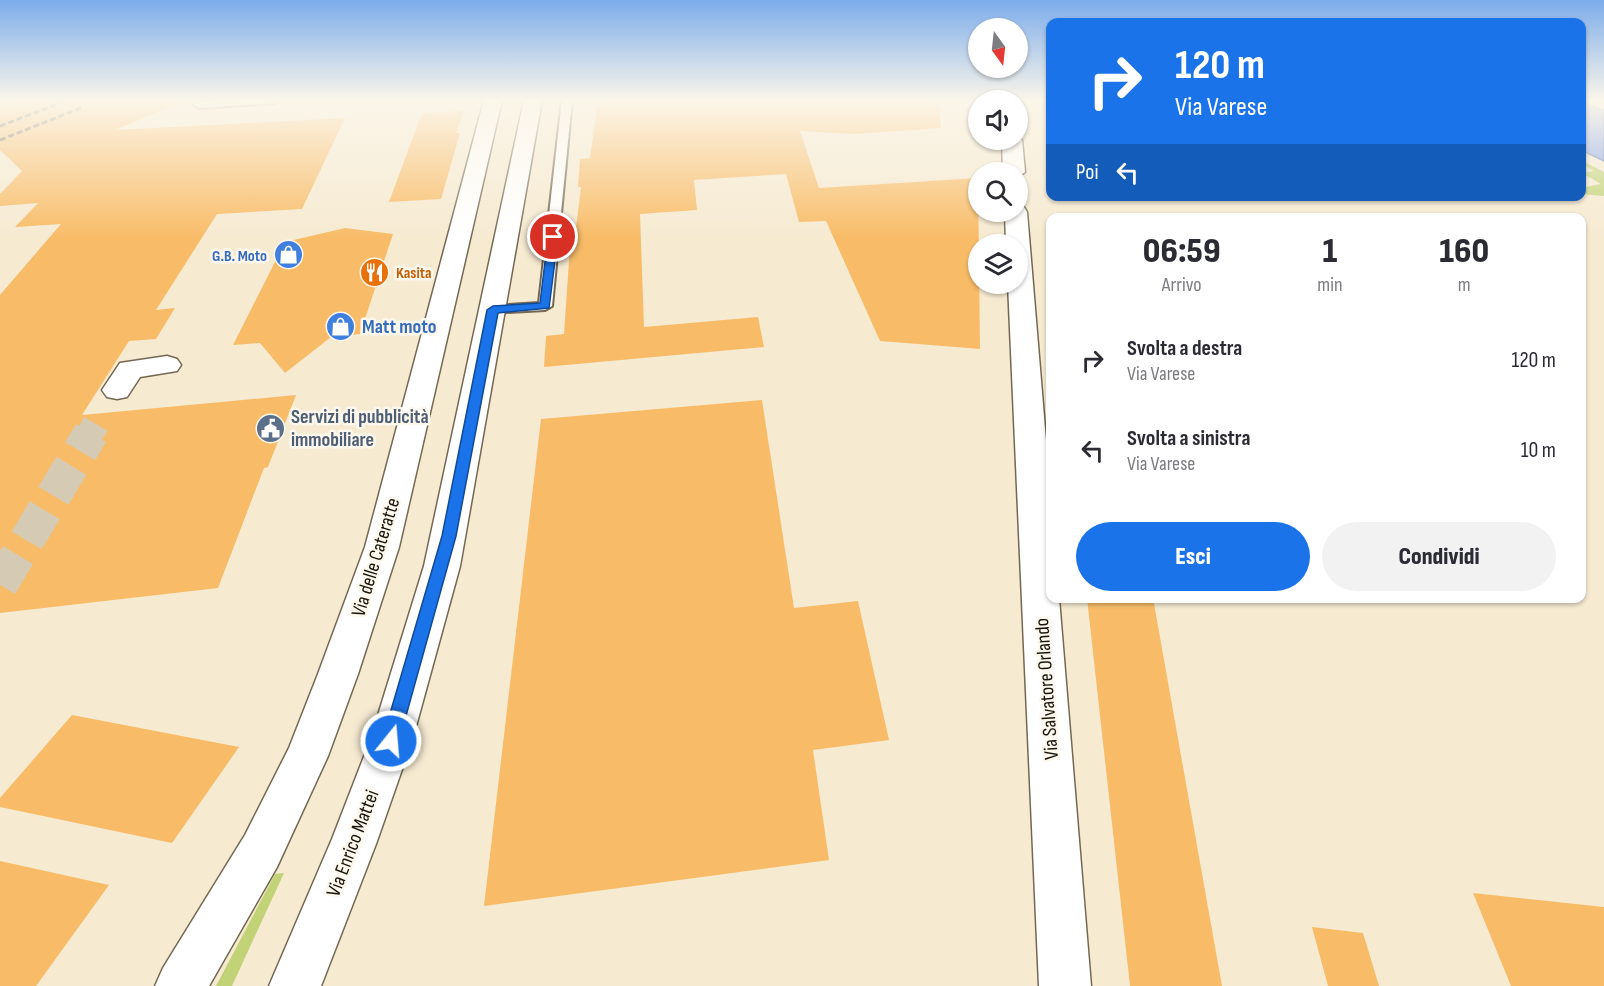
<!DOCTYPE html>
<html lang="it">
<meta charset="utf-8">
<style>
:root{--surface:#fff;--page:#f2f2f3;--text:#2b2b33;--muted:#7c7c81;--accent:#1a73e8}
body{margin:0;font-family:"Sofia Sans Condensed",sans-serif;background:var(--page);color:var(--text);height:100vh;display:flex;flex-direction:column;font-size:22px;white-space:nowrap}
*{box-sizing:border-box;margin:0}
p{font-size:20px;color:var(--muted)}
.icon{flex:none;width:33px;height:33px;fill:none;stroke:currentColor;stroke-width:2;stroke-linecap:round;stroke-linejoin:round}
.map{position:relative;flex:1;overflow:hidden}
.drawer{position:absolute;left:1046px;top:213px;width:540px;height:390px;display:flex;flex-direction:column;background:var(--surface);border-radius:12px;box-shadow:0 2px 4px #0004}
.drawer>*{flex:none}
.hud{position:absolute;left:1046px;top:18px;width:540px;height:183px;border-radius:12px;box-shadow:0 2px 4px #0004;background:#1a73e8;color:#fff;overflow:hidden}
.needle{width:39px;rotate:165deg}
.controls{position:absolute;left:968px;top:18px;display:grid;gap:12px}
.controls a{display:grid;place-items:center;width:60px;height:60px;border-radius:50%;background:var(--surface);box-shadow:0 2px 4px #0004;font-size:30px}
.pin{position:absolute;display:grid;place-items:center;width:51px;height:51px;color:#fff;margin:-26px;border:3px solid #fff;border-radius:50%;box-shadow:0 2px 6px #0007}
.me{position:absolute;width:66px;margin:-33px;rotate:17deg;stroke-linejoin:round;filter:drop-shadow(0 0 4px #0008)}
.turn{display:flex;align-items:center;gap:21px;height:126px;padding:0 30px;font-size:27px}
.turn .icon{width:78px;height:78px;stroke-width:2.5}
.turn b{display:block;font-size:42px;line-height:51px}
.then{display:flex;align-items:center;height:57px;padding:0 30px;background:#0003;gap:12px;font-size:22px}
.eta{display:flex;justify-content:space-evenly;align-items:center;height:102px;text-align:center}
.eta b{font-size:36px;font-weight:800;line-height:42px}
.button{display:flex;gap:12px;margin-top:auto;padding:12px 30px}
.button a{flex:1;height:69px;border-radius:36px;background:var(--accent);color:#fff;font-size:24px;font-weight:800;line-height:69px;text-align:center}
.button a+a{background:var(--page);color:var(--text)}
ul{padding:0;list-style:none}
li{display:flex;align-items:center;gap:18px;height:90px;padding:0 30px}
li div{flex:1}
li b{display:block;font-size:22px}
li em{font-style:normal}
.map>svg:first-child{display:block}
.green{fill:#c2d277}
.water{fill:#7b9fee;stroke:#5e76aa;stroke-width:1.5}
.building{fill:#f8bc68}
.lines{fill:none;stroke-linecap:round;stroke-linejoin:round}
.street-tunnel-far1{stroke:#d5cab3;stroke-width:27;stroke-dasharray:27 14;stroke-linecap:butt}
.street-tunnel{stroke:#d5cab3;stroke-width:35;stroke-dasharray:35 17;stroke-linecap:butt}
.lane-casing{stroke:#746853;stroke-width:4}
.street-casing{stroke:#746853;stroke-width:3}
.secondary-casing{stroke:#746853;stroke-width:3}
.lane{fill:#fff;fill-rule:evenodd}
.street{fill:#fff;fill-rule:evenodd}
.secondary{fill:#fff;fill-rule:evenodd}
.rail{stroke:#655e4f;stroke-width:3;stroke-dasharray:6 3;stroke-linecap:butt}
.route{fill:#1a73e8;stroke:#114b97;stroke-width:1.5}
.labels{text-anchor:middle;stroke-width:5;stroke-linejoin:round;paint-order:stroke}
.far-shop-label{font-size:16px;font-weight:bold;fill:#366cbe;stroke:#fdf8ee;text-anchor:end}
.far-food-label{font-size:16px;font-weight:bold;fill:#c56008;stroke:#fdf8ee;text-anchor:start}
.shop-label{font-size:20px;font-weight:bold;fill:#366cbe;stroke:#fdf8ee;text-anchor:start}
.service-label{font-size:20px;font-weight:bold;fill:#4e5e75;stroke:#fdf8ee;text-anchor:start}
.street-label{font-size:20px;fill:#19150c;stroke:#fdf8ee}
</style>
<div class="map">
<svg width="1604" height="986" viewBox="0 0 1604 986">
<rect width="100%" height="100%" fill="#f6ead1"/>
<g class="green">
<polygon points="1581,160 1604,172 1604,196 1581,194 1581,188 1601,184 1582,173 1594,171 1581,164"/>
<polygon points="284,873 232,986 216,986 275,874"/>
</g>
<polygon class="water" points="1581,102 1604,110 1604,161 1581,150"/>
<g class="building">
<polygon points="0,100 186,100 115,130 345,118 302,209 217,214 156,310 175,308 156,339 129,341 82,415 296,395 268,467 264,468 218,588 0,613 0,295 61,224 15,227 38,203 0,206 0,194 22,171 0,150"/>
<polygon points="598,100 939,100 941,128 854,134 800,131 819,188 978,178 980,349 880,341 826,221 799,222 786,174 694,180 697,210 640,214 644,327 758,317 764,347 544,367 546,336 564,334 570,246 574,245 581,187 578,187 580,159 590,158"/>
<polygon points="464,111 456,133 460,133 441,199 389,202 422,113"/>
<polygon points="345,228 393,234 360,334 331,337 285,373 260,343 233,345 285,242"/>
<polygon points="762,400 794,608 858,601 889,740 813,750 829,860 484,906 541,419"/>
<polygon points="1087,598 1153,598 1222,986 1130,986"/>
<polygon points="72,715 239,747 172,843 0,807 0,798"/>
<polygon points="0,861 109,885 36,986 0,986"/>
<polygon points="1473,893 1604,907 1604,986 1511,986"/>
<polygon points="1312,927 1363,933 1379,986 1328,986"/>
</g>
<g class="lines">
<polyline class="street-tunnel-far1" points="90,434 96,424"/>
<polyline class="street-tunnel" points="0,585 91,433"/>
<defs>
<g id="lane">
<polygon points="239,100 280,100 275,103 199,108 194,105 199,102"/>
<polygon points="562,100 572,100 552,306 545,310 488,313 486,310 493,306 539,303"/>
</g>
<g id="street">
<polygon points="484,100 502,100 399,547 358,674 328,756 277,867 209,986 155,986 163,968 245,835 289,748 318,674 365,547"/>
<polygon points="524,100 542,100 460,566 412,741 376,844 321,986 269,986 332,839 370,741 424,566"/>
<polygon points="167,356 177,359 181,365 177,371 140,377 127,397 117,399 107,397 102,390 120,363"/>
</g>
<g id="secondary">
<polygon points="1017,135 1022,140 1025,172 1017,178 1017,172 1003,172 1002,140 1017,140"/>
<polygon points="1017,205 1024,207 1027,212 1050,489 1050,598 1059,598 1091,986 1039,986 1008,284 1017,284 1017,244 1006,244 1005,212 1017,212"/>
</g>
</defs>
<use href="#lane" class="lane-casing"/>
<use href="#street" class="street-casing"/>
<use href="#secondary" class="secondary-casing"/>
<use href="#lane" class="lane"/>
<use href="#street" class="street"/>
<use href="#secondary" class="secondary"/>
<g class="rail">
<polyline points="0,101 4,100"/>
<polyline points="0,126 63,102"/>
<polyline points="0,140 83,107"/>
</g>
</g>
<linearGradient id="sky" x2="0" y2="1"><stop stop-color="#7cacea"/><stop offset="0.42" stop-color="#fbf6ea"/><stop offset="1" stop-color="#fbf6ea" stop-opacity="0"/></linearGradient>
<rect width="1604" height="238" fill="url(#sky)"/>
<polygon class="route" points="553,234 558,237 549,308 498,313 456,536 399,741 397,746 391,749 385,746 382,741 442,536 487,310 493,306 540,303 548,237"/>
<defs>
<symbol id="shop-disc" viewBox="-11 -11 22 22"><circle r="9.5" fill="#3f7fe0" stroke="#fdf8ee"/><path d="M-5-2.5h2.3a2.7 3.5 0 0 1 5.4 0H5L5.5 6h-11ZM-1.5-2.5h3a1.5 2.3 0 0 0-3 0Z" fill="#fff"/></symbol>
<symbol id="restaurant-disc" viewBox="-11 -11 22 22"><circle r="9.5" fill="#e8710a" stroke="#fdf8ee"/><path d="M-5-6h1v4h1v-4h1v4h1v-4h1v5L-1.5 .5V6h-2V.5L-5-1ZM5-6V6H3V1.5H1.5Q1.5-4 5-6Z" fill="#fff"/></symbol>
<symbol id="civic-disc" viewBox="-11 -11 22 22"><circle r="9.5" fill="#5c6f8a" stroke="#fdf8ee"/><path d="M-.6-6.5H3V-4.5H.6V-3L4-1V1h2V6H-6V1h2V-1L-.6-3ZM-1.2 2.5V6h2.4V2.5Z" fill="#fff"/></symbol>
</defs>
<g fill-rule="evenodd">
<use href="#shop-disc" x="272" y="238" width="33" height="33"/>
<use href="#restaurant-disc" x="358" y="256" width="33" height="33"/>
<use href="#shop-disc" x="324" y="310" width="33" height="33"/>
<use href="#civic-disc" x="254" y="412" width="33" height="33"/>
</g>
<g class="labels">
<g class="far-shop-label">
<text x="267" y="261">G.B. Moto</text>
</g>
<g class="far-food-label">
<text x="396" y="278">Kasita</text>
</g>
<g class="shop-label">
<text x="362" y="333">Matt moto</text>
</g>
<g class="service-label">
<text x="291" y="423">Servizi di pubblicità<tspan x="291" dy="23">immobiliare</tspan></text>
</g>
<g class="street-label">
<text transform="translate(375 557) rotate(-73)" y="7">Via delle Cateratte</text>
<text transform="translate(1046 689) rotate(-94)" y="7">Via Salvatore Orlando</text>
<text transform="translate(352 843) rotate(-69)" y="7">Via Enrico Mattei</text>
</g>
</g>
</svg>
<div class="controls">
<a><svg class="needle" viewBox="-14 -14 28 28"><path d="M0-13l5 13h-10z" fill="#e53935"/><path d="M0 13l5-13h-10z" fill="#7c7c81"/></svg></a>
<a><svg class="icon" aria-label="sound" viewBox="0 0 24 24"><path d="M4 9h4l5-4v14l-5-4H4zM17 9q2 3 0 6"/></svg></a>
<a><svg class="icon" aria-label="search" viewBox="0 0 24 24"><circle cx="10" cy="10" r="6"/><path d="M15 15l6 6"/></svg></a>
<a><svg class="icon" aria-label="layers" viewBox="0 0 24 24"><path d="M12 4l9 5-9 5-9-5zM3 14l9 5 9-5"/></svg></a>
</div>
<div class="pin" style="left:553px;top:237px;background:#d93025"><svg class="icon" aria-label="arrive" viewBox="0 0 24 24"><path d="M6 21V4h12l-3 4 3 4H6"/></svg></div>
<svg class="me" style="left:391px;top:741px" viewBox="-20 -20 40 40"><circle r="17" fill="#1a73e8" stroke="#fff" stroke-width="3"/><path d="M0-11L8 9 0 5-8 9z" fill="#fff"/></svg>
<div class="hud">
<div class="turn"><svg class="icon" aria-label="right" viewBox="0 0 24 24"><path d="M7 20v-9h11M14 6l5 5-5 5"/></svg><div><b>120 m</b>Via Varese</div></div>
<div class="then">Poi<svg class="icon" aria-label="left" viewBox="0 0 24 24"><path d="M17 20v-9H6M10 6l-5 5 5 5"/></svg></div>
</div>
<section class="drawer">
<div class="eta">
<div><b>06:59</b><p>Arrivo</p></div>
<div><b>1</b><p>min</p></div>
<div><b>160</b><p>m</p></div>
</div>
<ul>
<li><svg class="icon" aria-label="right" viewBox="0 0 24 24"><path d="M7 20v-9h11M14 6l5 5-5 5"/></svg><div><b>Svolta a destra</b><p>Via Varese</p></div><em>120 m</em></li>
<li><svg class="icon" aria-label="left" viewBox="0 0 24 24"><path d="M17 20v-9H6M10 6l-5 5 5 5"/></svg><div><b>Svolta a sinistra</b><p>Via Varese</p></div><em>10 m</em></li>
</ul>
<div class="button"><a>Esci</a><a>Condividi</a></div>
</section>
</div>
